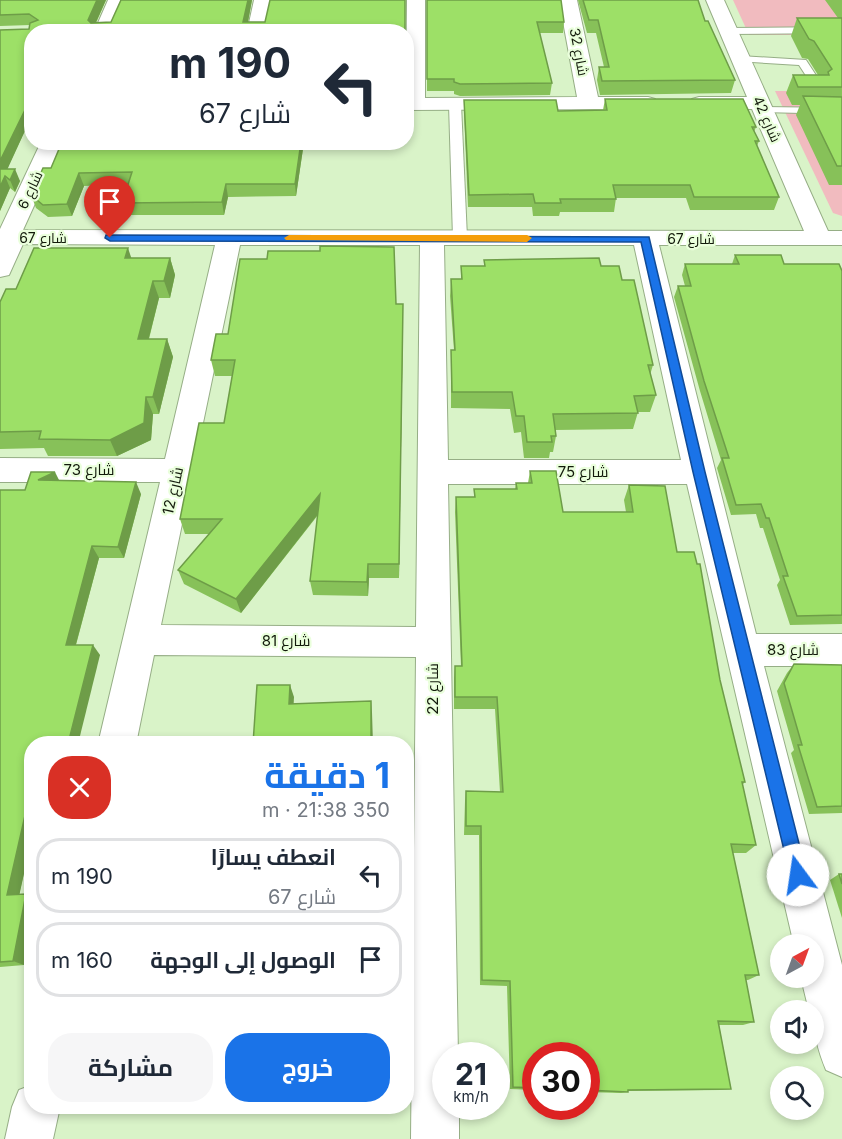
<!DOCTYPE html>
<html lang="ar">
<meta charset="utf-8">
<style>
:root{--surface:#fff;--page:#f6f6f7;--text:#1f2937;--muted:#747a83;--line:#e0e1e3;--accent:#1a73e8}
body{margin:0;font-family:Inter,Cairo,sans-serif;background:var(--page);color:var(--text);direction:rtl;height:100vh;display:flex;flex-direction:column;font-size:22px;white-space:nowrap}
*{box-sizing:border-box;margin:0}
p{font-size:20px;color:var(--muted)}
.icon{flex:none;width:33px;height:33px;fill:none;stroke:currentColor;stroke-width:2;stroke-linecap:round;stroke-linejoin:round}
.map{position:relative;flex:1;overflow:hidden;direction:ltr}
.panel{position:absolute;left:24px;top:736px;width:390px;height:378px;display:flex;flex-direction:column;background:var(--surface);border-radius:24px;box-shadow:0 3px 9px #0003;direction:rtl}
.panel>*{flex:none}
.banner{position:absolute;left:24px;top:24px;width:390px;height:126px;border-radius:24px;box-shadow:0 3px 9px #0003;direction:rtl;background:#fff;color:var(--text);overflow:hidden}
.needle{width:39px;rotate:41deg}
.buttons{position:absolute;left:770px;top:934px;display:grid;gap:12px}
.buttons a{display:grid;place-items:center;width:54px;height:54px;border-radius:50%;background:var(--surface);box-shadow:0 3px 9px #0003;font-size:30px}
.speed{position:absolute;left:432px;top:1042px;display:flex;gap:12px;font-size:30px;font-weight:700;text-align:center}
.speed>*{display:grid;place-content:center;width:78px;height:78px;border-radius:50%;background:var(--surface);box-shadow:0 3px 9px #0003;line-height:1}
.speed small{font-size:15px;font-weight:400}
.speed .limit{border:9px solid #d22;background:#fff;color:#111}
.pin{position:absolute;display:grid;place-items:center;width:51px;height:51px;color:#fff;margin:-62px -26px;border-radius:50% 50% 50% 0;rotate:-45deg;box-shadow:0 0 6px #0007}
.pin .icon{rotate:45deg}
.me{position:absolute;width:66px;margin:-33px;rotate:346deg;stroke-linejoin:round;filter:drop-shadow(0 0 4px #0008)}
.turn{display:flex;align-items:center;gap:21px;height:126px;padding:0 24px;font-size:27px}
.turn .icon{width:78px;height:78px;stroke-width:2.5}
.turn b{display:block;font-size:42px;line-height:51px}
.round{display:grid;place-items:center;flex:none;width:63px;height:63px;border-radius:24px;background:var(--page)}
.summary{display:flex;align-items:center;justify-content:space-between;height:102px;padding:0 24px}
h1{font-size:36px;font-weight:700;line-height:45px;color:var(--accent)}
.primary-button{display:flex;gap:12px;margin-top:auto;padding:12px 24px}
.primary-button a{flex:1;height:69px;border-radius:24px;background:var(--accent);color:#fff;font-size:24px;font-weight:700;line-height:69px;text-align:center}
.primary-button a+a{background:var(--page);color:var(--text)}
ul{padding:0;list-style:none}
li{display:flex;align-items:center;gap:18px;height:75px;margin:0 12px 9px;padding:0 12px;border:3px solid var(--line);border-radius:24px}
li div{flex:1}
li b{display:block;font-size:22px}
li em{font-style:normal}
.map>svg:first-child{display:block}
.green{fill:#f1bbbf}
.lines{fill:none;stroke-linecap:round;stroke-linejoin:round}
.lane-casing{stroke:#96ae86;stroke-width:2}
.street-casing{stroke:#96ae86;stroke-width:2}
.lane{fill:#fff;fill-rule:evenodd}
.street{fill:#fff;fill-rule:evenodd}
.wall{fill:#87c159}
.shaded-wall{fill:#6e9d48}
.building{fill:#9de067;stroke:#6e9d48;stroke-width:1.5}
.route{fill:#1a73e8;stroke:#114b97;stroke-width:1.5}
.slow{fill:#f59e0b}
.labels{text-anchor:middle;stroke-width:4.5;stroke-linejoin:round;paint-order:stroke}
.far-street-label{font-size:14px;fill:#121a0b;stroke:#eaffdc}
.street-label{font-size:15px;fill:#121a0b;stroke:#eaffdc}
</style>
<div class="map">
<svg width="842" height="1139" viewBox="0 0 842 1139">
<rect width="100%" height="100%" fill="#d9f3c8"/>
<g class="green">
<polygon points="733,0 842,0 842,35 749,35"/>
<polygon points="775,91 842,91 842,216 833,213"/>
</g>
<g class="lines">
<defs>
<g id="lane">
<polygon points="842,27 842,33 728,34 723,31 728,28"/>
<polygon points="740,56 806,60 823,86 822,88 814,88 799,65 736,61 735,59"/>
<polygon points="455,101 461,104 467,238 460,242 453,238 449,104"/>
<polygon points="763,107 842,108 842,114 759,112 759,108"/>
</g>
<g id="street">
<polygon points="108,0 126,0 113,32 94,32"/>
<polygon points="254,0 272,0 265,32 247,32"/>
<polygon points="407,0 425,0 425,98 577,97 559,0 577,0 598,97 648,97 655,99 658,103 655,107 648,109 406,110"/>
<path d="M706 0H724L828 231H842V245H659L756 634H842V666H764L842 965V1077L826 1070C818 1051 813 1032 813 1011H809L801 978H813V945H794L687 484H448L458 1056H446V1107H459V1139H411L416 657 154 655 136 744H98L160 482H0V458L165 459 215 245 23 244 9 275 0 277V229L41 142H63L23 230 804 231 752 109H699L692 107 689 103 692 99 699 97H747ZM240 245H420L416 627 161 625ZM444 245H634L681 460H448Z"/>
<polygon points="32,1085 32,1107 60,1107 53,1139 5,1139 12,1107 19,1090"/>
</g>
</defs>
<use href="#lane" class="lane-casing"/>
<use href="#street" class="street-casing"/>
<use href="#lane" class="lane"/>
<use href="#street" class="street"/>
</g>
<g class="wall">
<polygon points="0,0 106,0 96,23 111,22 121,0 252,0 248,22 32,32 32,122 29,122 7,169 20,181 15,192 10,188 0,211 0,30 29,29 30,25 0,26"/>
<polygon points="427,0 564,22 563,33 539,33 552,83 550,95 460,96 454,94 454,91 427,91"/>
<polygon points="578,0 698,0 705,21 735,80 731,93 600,95 597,80 599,67 604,67 596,33 587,33"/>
<polygon points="825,0 842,0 842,185 829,185 796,115 800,105 792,105 786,93 793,75 818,75 808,59 802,58 791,36 797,18 838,18"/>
<polygon points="605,99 756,127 754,132 759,141 757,146 779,197 774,210 690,210 686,198 616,198 614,212 560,212 559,216 533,216 532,207 468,207 464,112 464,100 558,111 603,110"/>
<polygon points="304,142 296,196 228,197 224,215 126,215 122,203 128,184 84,186 72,216 48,217 36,208 31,195 51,168"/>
<polygon points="735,255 784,264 842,271 842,624 790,625 777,585 780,580 763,528 760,528 756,514 731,515 717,468 721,460 700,391 674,297 678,286 685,286 682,275 685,264 732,264"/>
<polygon points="131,258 170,258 175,275 170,298 159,298 149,339 167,339 173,357 159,414 153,414 151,440 117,456 48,456 44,448 0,449 0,302 16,289"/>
<polygon points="484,260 601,266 622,280 653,365 650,375 656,395 650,412 638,412 633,429 555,430 556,436 553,452 550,452 549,458 524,458 521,432 514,433 510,409 451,408 451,350 454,350 450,296 451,279 461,279 461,266 484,266"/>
<polygon points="396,304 403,304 403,320 399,578 369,578 368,596 313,595 310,581 318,515 241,613 184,584 178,570 209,534 185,534 180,519 224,423 232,376 215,376 211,360 228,334"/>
<polygon points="530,471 563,512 626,512 624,500 629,485 677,552 720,680 745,782 742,785 756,845 746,853 733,853 759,975 748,980 746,980 754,1022 743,1025 719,1025 731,1089 720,1090 628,1091 628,1092 621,1093 586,1092 586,1056 536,1056 536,1090 510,1089 507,986 480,985 479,835 464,835 465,801 466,791 500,792 495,709 454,709 454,678 455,666 461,666 455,512 456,497 474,497 474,489 515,489 516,483 528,483"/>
<polygon points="59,480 141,494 124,558 99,558 76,645 100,655 32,744 32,837 19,895 26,894 32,897 32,926 24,965 0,967 0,490 25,490"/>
<polygon points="794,664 842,665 842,813 809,814 791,753 794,750 777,691 787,673"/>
<polygon points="839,874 842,874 842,918 830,880"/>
</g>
<g class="shaded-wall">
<polygon points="97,0 106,0 92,31 88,20"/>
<polygon points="248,0 252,0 246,32 243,22"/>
<polygon points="25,110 29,122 2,181 0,178 0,161"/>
<polygon points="301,142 304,142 296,196 295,184"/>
<polygon points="15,169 20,181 15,192 10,180"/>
<polygon points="79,173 84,186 72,216 67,204"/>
<polygon points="5,176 10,188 0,211 0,187"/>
<polygon points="226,184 228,197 224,215 222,202"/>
<polygon points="128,248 134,266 125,258"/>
<polygon points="170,258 175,275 170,298 164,281"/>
<polygon points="153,281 159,298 144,357 138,339"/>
<polygon points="403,304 403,320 399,578 399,564"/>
<polygon points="167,339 173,357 159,414 153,397"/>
<polygon points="146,397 153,414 151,440 117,456 110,440"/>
<polygon points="55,472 61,484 38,480"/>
<polygon points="136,482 141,494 124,558 118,547"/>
<polygon points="320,494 322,509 241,613 236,599"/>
<polygon points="92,546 99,558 73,655 66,645"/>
<polygon points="368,564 369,578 368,596 367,582"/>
<polygon points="93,645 100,655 78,744 68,744"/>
<polygon points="290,685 294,697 293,716 289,704"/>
<polygon points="371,701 372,713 373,744 371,744"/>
<polygon points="31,789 32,790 32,837 18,901 7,895"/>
<polygon points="26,894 32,897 32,926 24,965 13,961"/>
</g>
<g class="building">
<polygon points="0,0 97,0 88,20 91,23 111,22 121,0 248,0 243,22 265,22 270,0 405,0 405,32 32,32 32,110 25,110 0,161 0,30 29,29 30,23 38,20 29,14 0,15"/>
<polygon points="427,0 561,0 564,22 537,22 552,83 460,84 454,82 454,79 427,79"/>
<polygon points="583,0 698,0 705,21 708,21 735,80 602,81 599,67 609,67 598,20 589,20"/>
<polygon points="797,18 842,18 842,87 798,87 793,75 829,75 828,72 832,69 814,41 809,39"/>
<polygon points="803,96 842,97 842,166 837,166"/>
<polygon points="605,99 743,99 756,127 752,127 759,141 755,141 779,197 694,197 690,185 613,185 616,199 560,199 561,203 535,203 533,194 469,195 464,100 556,100 558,111 607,110"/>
<polygon points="62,142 301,142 295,184 226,184 222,202 122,203 132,172 79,173 67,204 43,205 31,195 43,168 51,168"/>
<polygon points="0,169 15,169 10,180 5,176 0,187"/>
<polygon points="320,246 394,247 396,304 403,304 399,564 368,564 367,582 310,581 320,494 236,599 178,570 222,519 180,519 199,423 224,423 235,360 211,360 216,334 228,334 240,259 267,259 268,251 320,251"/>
<polygon points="34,248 128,248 125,258 170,258 164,281 153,281 138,339 167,339 153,397 146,397 144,423 110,440 39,439 41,431 0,432 0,302 6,289 16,289"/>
<polygon points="735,255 781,255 784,264 839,264 842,271 842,615 797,616 783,576 788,576 769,518 766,518 761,504 736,505 722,458 729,458 704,381 678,286 691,286 685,264 739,264"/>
<polygon points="599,258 601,266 619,266 622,280 634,280 653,365 648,365 656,395 634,396 638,413 553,414 556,436 551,436 552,442 527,442 524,416 516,416 512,392 452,392 451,350 455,350 451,279 462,279 461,266 485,266 484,260"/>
<polygon points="530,471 556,471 563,512 633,512 629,485 665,486 677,552 694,552 697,564 700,564 720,680 745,782 742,782 756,845 731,844 759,975 745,975 754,1022 718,1021 731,1089 628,1090 628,1092 586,1090 586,1056 536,1056 536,1088 513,1087 510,981 482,980 481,826 466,826 466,791 503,792 497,697 455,697 455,666 462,666 456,497 475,497 474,489 517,489 516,483 532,483"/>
<polygon points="31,472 55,472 38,480 136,482 118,547 92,546 66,645 93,645 68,744 32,744 32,789 31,789 7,895 26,894 13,961 0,962 0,490 25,490"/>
<polygon points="794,664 842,665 842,806 817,807 798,745 802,745 784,683"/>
<polygon points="257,685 290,685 289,704 371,701 371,744 253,744"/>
<polygon points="839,874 842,874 842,884"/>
</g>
<polygon class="route" points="106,235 649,237 705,472 807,875 804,881 798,883 792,881 790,875 693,472 641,242 110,241 105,238"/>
<polygon class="slow" points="289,235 527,235 532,238 527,242 286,240 284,238"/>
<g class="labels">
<g class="far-street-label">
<text transform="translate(579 52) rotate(79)" y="5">شارع 32</text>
<text transform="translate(767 119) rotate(66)" y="5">شارع 42</text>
<text transform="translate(30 190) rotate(-65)" y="5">شارع 6</text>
<text x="43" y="243">شارع 67</text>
<text x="691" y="244">شارع 67</text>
</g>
<g class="street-label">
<text x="89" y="475">شارع 73</text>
<text x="583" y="477">شارع 75</text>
<text transform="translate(173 491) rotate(-77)" y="5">شارع 12</text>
<text x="286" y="646">شارع 81</text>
<text x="793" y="655">شارع 83</text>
<text transform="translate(433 689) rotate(-90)" y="5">شارع 22</text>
</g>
</g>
</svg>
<div class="buttons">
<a><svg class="needle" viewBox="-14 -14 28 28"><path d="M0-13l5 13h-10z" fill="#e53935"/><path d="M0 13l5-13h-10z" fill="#747a83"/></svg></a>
<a><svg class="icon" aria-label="sound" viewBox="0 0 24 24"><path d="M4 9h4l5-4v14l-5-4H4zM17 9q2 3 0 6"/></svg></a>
<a><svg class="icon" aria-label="search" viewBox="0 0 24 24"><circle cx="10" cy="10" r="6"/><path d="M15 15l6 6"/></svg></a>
</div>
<div class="speed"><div>21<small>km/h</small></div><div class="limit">30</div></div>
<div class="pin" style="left:110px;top:238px;background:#d93025"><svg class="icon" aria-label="arrive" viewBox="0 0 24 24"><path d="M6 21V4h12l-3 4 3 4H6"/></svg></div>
<svg class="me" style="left:798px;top:875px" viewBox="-20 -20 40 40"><circle r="19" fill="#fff"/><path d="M0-13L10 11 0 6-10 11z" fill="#1a73e8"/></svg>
<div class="banner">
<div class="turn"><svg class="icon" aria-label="left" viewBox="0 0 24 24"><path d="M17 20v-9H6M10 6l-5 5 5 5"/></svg><div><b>190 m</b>شارع 67</div></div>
</div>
<section class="panel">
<div class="summary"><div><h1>1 دقيقة</h1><p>350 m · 21:38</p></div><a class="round" style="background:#d93025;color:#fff"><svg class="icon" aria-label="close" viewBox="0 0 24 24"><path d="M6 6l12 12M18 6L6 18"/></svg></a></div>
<ul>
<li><svg class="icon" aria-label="left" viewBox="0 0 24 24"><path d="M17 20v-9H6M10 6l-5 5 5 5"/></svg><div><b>انعطف يسارًا</b><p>شارع 67</p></div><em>190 m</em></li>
<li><svg class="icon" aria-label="arrive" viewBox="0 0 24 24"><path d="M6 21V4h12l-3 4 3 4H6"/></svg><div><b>الوصول إلى الوجهة</b></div><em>160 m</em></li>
</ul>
<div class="primary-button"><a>خروج</a><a>مشاركة</a></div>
</section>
</div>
